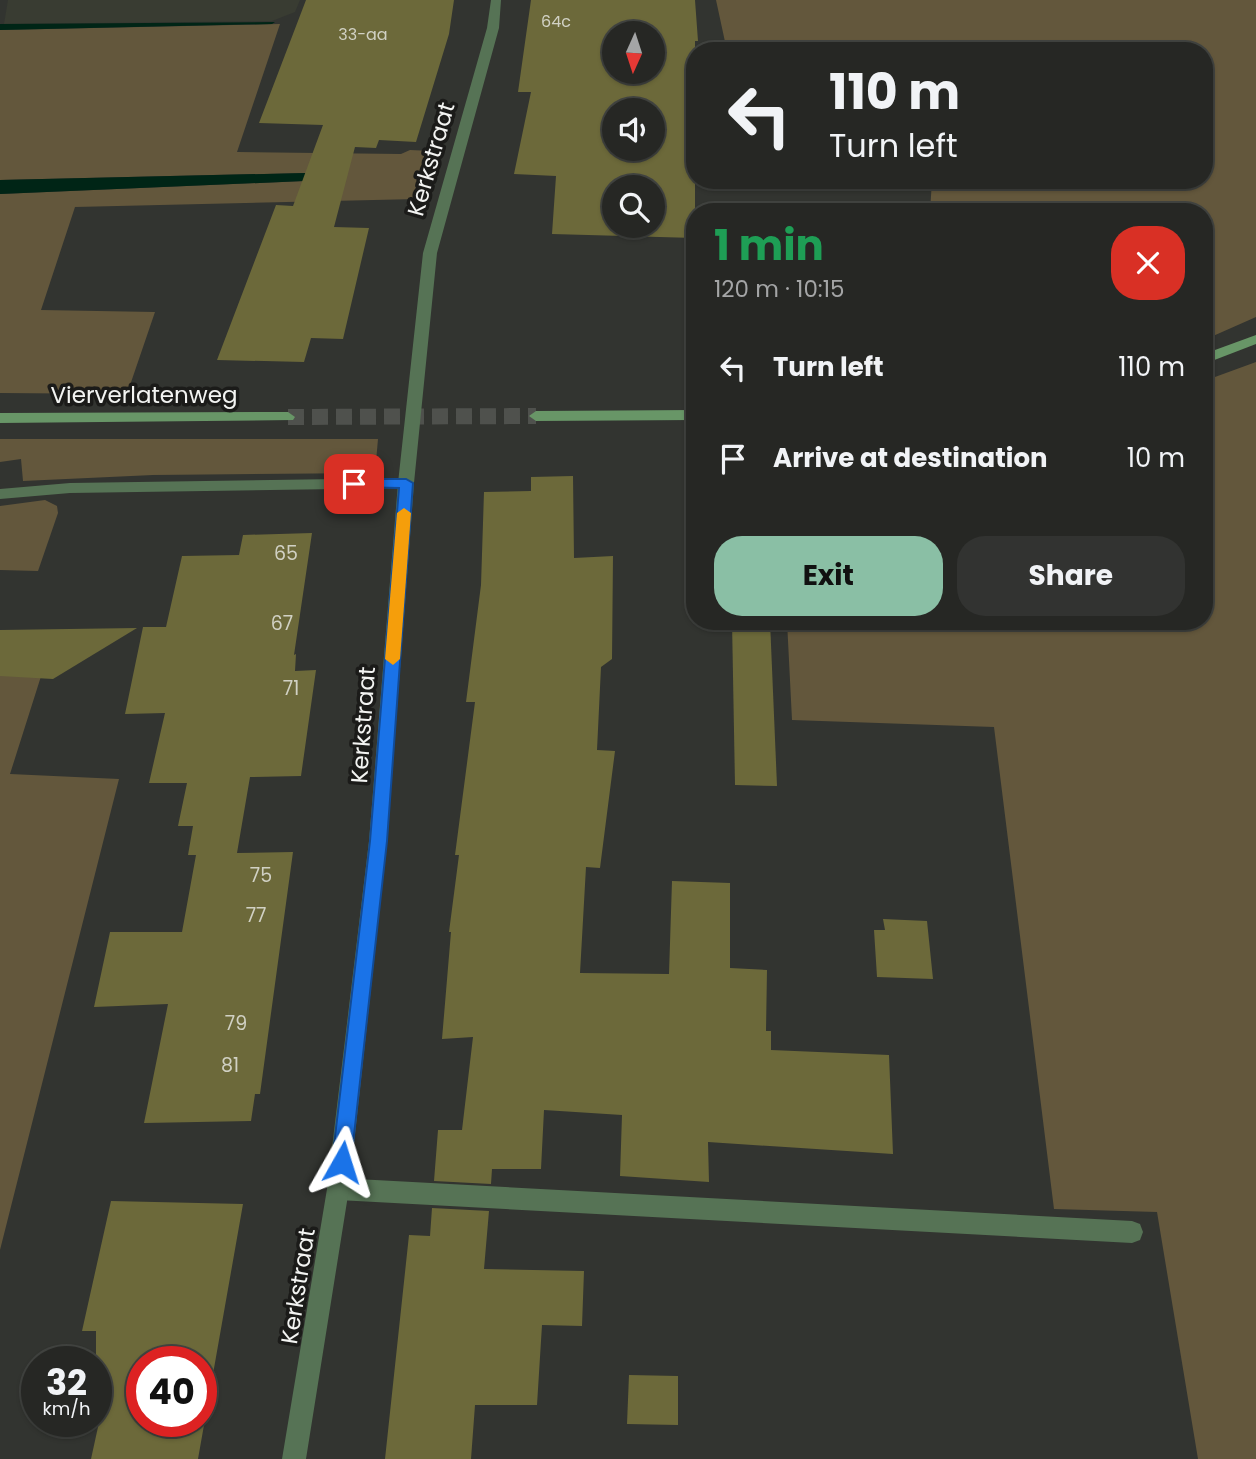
<!DOCTYPE html>
<meta charset="utf-8">
<style>
:root{--surface:#262724;--page:#323331;--text:#f1f3f6;--muted:#a4a5a6;--line:#424441;--accent:#8abfa5}
body{margin:0;font-family:Poppins,sans-serif;background:var(--page);color:var(--text);height:100vh;display:flex;flex-direction:column;font-size:26px;white-space:nowrap}
*{box-sizing:border-box;margin:0}
p{font-size:23px;color:var(--muted)}
.icon{flex:none;width:38px;height:38px;fill:none;stroke:currentColor;stroke-width:2;stroke-linecap:round;stroke-linejoin:round}
.map{position:relative;flex:1;overflow:hidden}
.sheet{position:absolute;left:686px;top:203px;width:527px;height:427px;display:flex;flex-direction:column;background:var(--surface);border-radius:28px;box-shadow:0 2px 5px #0004,0 0 0 2px var(--line)}
.sheet>*{flex:none}
.banner{position:absolute;left:686px;top:42px;width:527px;height:147px;border-radius:28px;box-shadow:0 2px 5px #0004,0 0 0 2px var(--line);background:#262724;color:var(--text);overflow:hidden}
.needle{width:46px;rotate:183deg}
.tools{position:absolute;left:602px;top:21px;display:grid;gap:14px}
.tools a{display:grid;place-items:center;width:63px;height:63px;border-radius:50%;background:var(--surface);box-shadow:0 2px 5px #0004,0 0 0 2px var(--line);font-size:35px}
.speed{position:absolute;left:21px;top:1346px;display:flex;gap:14px;font-size:35px;font-weight:700;text-align:center}
.speed>*{display:grid;place-content:center;width:91px;height:91px;border-radius:50%;background:var(--surface);box-shadow:0 2px 5px #0004,0 0 0 2px var(--line);line-height:1}
.speed small{font-size:18px;font-weight:400}
.speed .limit{border:10px solid #d22;background:#fff;color:#111}
.pin{position:absolute;display:grid;place-items:center;width:60px;height:60px;color:#fff;margin:-30px;border-radius:14px;box-shadow:0 4px 10px #0006}
.me{position:absolute;width:77px;margin:-38px;rotate:6deg;stroke-linejoin:round;filter:drop-shadow(0 0 5px #0008)}
.turn{display:flex;align-items:center;gap:24px;height:147px;padding:0 28px;font-size:32px}
.turn .icon{width:91px;height:91px;stroke-width:2.5}
.turn b{display:block;font-size:49px;line-height:60px}
.round{display:grid;place-items:center;flex:none;width:74px;height:74px;border-radius:28px;background:var(--page)}
.headline{display:flex;align-items:center;justify-content:space-between;height:119px;padding:0 28px}
h1{font-size:42px;font-weight:700;line-height:52px;color:#1e9e55}
.action{display:flex;gap:14px;margin-top:auto;padding:14px 28px}
.action a{flex:1;height:80px;border-radius:28px;background:var(--accent);color:#111;font-size:28px;font-weight:700;line-height:80px;text-align:center}
.action a+a{background:var(--page);color:var(--text)}
ul{padding:0;list-style:none}
li{display:flex;align-items:center;gap:21px;height:91px;padding:0 28px}
li div{flex:1}
li b{display:block;font-size:26px}
li em{font-style:normal}
.map>svg:first-child{display:block}
.built{fill:#393c32}
.green{fill:#63573c}
.water{fill:#002516}
.building{fill:#6c693a;fill-rule:evenodd}
.lines{fill:none;stroke-linecap:round;stroke-linejoin:round}
.secondary-tunnel{stroke:#4f514d;stroke-width:16;stroke-dasharray:16 8;stroke-linecap:butt}
.service{fill:#567355;fill-rule:evenodd}
.minor{fill:#567355;fill-rule:evenodd}
.tertiary{fill:#567355;fill-rule:evenodd}
.secondary{fill:#689667;fill-rule:evenodd}
.route{fill:#1a73e8;stroke:#114b97;stroke-width:2}
.slow{fill:#f59e0b}
.labels{text-anchor:middle;stroke-width:7;stroke-linejoin:round;paint-order:stroke}
.far-number-label{font-size:16px;fill:#d1d1c4}
.number-label{font-size:19px;fill:#d1d1c4}
.street-label{font-size:23px;fill:#f3f4f2;stroke:#1b1b19}
</style>
<div class="map">
<svg width="1256" height="1459" viewBox="0 0 1256 1459">
<rect width="100%" height="100%" fill="#323430"/>
<polygon class="built" points="8,0 300,0 295,12 272,21 4,24"/>
<g class="green">
<polygon points="716,0 1256,0 1256,317 1204,340 1204,212 930,212 932,180 1204,180 1204,51 727,51"/>
<polygon points="280,24 237,152 401,154 410,150 432,151 418,199 75,207 41,310 155,312 127,394 0,393 0,194 304,181 305,173 0,180 0,30"/>
<polygon points="1256,362 1256,1459 1198,1459 1157,1212 1054,1209 994,727 792,720 787,621 1204,621 1204,381"/>
<polygon points="0,439 378,439 375,473 153,475 23,481 21,459 0,462"/>
<polygon points="45,500 57,506 58,513 38,571 0,570 0,506"/>
<polygon points="0,670 43,670 10,774 119,779 0,1250"/>
</g>
<g class="water">
<polygon points="275,22 272,24 0,30 0,24"/>
<polygon points="305,173 310,177 304,181 0,194 0,180"/>
</g>
<g class="building">
<polygon points="306,0 454,0 449,34 416,142 379,140 376,148 355,147 334,227 369,228 343,339 311,338 304,362 217,360 276,205 293,206 323,125 259,123"/>
<path d="M531 0H695L698 41H695V238L552 234 556 176 514 174 531 92H518ZM614 33H653V72H614ZM614 110H653V149H614ZM614 187H653V226H614Z"/>
<polygon points="573,476 574,558 613,556 612,659 601,667 597,750 615,751 600,868 586,867 580,973 669,974 672,881 730,883 730,968 767,970 766,1031 771,1031 771,1050 889,1055 893,1154 708,1142 709,1182 620,1176 622,1115 544,1110 541,1169 492,1169 491,1184 434,1181 438,1130 462,1130 473,1037 442,1039 451,932 449,932 459,855 455,855 475,702 466,702 481,585 484,492 531,491 531,477"/>
<polygon points="312,533 294,655 296,654 295,671 316,670 301,776 250,777 237,853 293,852 260,1094 255,1094 251,1121 144,1123 168,1004 94,1007 110,932 182,932 196,855 188,855 193,826 178,826 187,783 149,783 165,713 125,714 143,627 166,627 182,556 239,555 243,535"/>
<polygon points="732,621 770,621 777,786 735,785"/>
<polygon points="137,628 53,679 0,676 0,630"/>
<polygon points="883,919 927,921 933,979 877,977 874,930 885,930"/>
<path d="M111 1201 243 1204 198 1459H91L105 1395H96V1331H82ZM142 1362H201V1421H142Z"/>
<polygon points="432,1208 489,1211 484,1269 584,1271 582,1326 542,1325 537,1405 475,1405 471,1459 385,1459 409,1235 430,1236"/>
<polygon points="629,1375 678,1376 678,1425 627,1424"/>
</g>
<g class="lines">
<polyline class="secondary-tunnel" points="288,417 536,416"/>
<polygon class="service" points="338,1178 1132,1221 1140,1224 1143,1232 1140,1240 1132,1243 338,1200 330,1197 327,1189 330,1181"/>
<polygon class="minor" points="406,478 414,483 406,488 70,493 0,499 0,489 70,483"/>
<polygon class="tertiary" points="491,0 501,0 499,28 437,253 414,483 387,841 349,1189 306,1459 282,1459 327,1189 369,841 398,483 423,253 487,28"/>
<g class="secondary">
<polygon points="1256,335 1256,344 1204,364 1204,354"/>
<polygon points="695,410 695,420 536,421 529,416 536,411"/>
<polygon points="288,412 295,417 293,420 0,423 0,413"/>
</g>
</g>
<polygon class="route" points="354,479 406,479 413,483 387,841 351,1162 349,1169 342,1172 335,1169 332,1162 370,841 399,488 349,487 347,484"/>
<polygon class="slow" points="404,508 411,513 400,659 393,665 385,659 397,513"/>
<g class="labels">
<g class="far-number-label">
<text x="556" y="27">64c</text>
<text x="363" y="40">33-aa</text>
</g>
<g class="number-label">
<text x="286" y="560">65</text>
<text x="282" y="630">67</text>
<text x="291" y="695">71</text>
<text x="261" y="882">75</text>
<text x="256" y="922">77</text>
<text x="236" y="1030">79</text>
<text x="230" y="1072">81</text>
</g>
<g class="street-label">
<text transform="translate(431 159) rotate(-74)" y="8">Kerkstraat</text>
<text x="144" y="403">Vierverlatenweg</text>
<text transform="translate(363 725) rotate(-86)" y="8">Kerkstraat</text>
<text transform="translate(298 1286) rotate(-81)" y="8">Kerkstraat</text>
</g>
</g>
</svg>
<div class="tools">
<a><svg class="needle" viewBox="-14 -14 28 28"><path d="M0-13l5 13h-10z" fill="#e53935"/><path d="M0 13l5-13h-10z" fill="#a4a5a6"/></svg></a>
<a><svg class="icon" aria-label="sound" viewBox="0 0 24 24"><path d="M4 9h4l5-4v14l-5-4H4zM17 9q2 3 0 6"/></svg></a>
<a><svg class="icon" aria-label="search" viewBox="0 0 24 24"><circle cx="10" cy="10" r="6"/><path d="M15 15l6 6"/></svg></a>
</div>
<div class="speed"><div>32<small>km/h</small></div><div class="limit">40</div></div>
<div class="pin" style="left:354px;top:484px;background:#d93025"><svg class="icon" aria-label="arrive" viewBox="0 0 24 24"><path d="M6 21V4h12l-3 4 3 4H6"/></svg></div>
<svg class="me" style="left:342px;top:1162px" viewBox="-20 -20 40 40"><path d="M0-17L14 15 0 8-14 15z" fill="#1a73e8" stroke="#fff" stroke-width="4"/></svg>
<div class="banner">
<div class="turn"><svg class="icon" aria-label="left" viewBox="0 0 24 24"><path d="M17 20v-9H6M10 6l-5 5 5 5"/></svg><div><b>110 m</b>Turn left</div></div>
</div>
<section class="sheet">
<div class="headline"><div><h1>1 min</h1><p>120 m · 10:15</p></div><a class="round" style="background:#d93025;color:#fff"><svg class="icon" aria-label="close" viewBox="0 0 24 24"><path d="M6 6l12 12M18 6L6 18"/></svg></a></div>
<ul>
<li><svg class="icon" aria-label="left" viewBox="0 0 24 24"><path d="M17 20v-9H6M10 6l-5 5 5 5"/></svg><div><b>Turn left</b></div><em>110 m</em></li>
<li><svg class="icon" aria-label="arrive" viewBox="0 0 24 24"><path d="M6 21V4h12l-3 4 3 4H6"/></svg><div><b>Arrive at destination</b></div><em>10 m</em></li>
</ul>
<div class="action"><a>Exit</a><a>Share</a></div>
</section>
</div>
